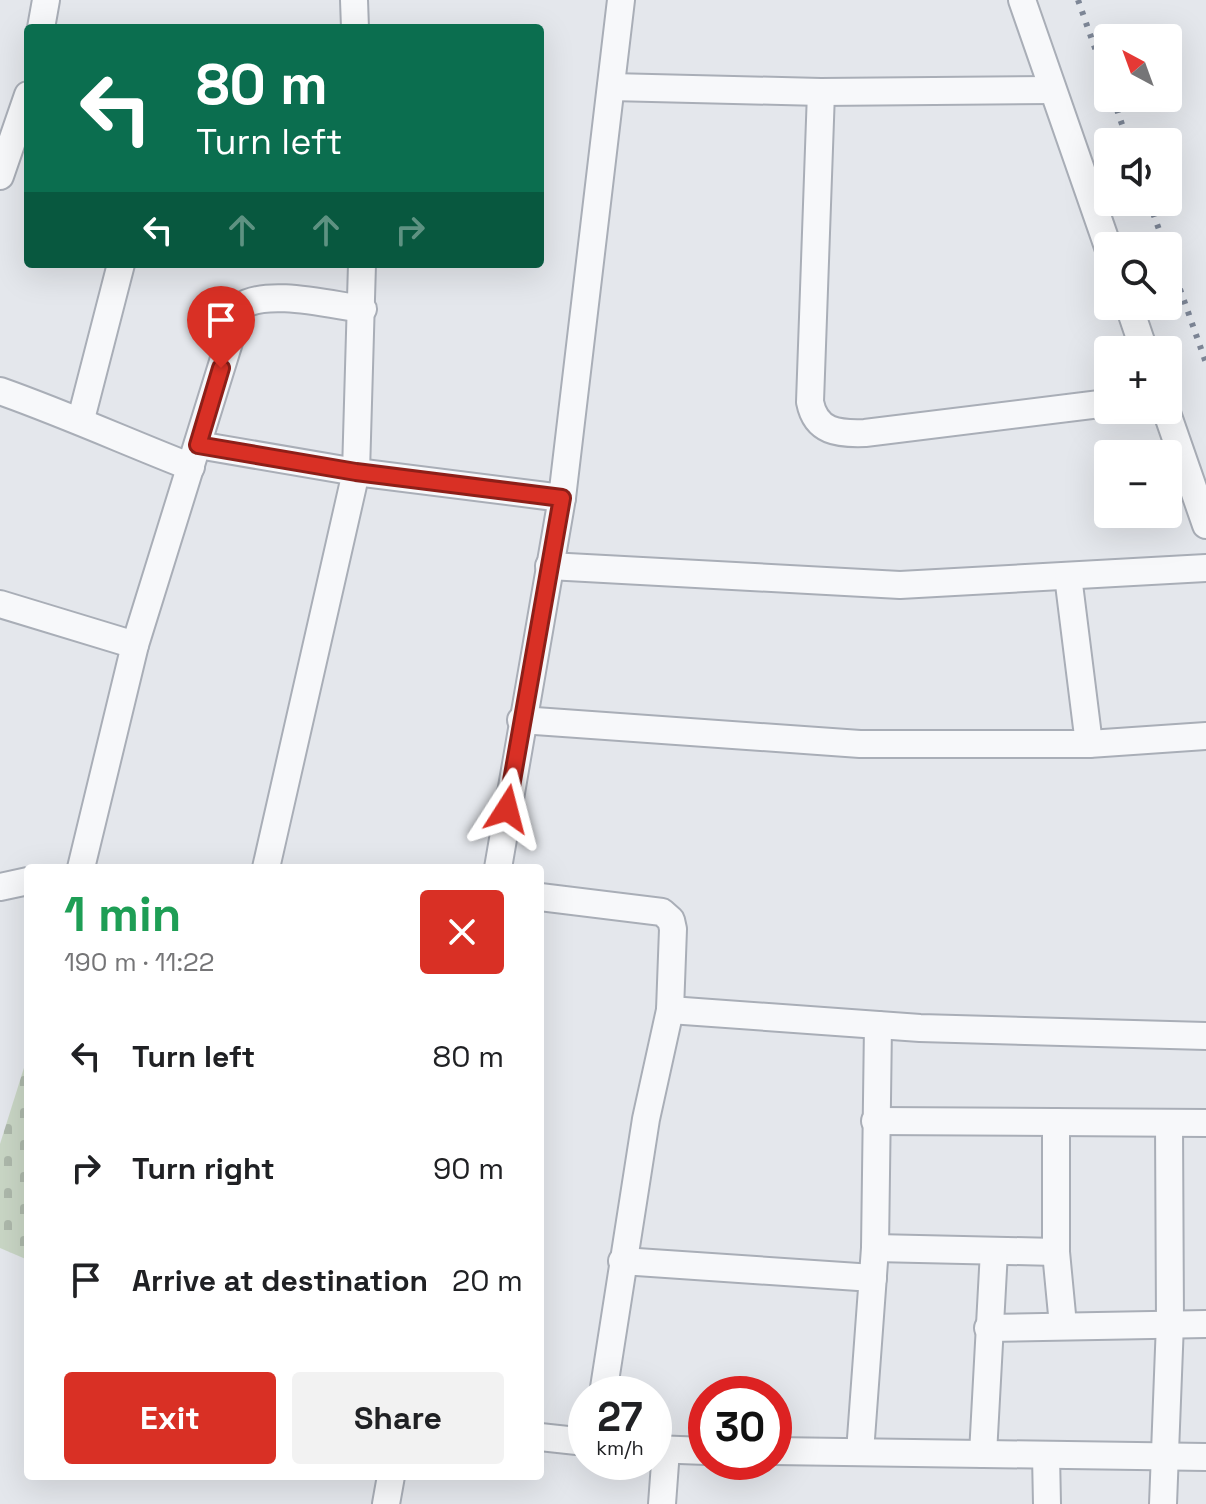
<!DOCTYPE html>
<meta charset="utf-8">
<style>
:root{--surface:#fff;--page:#f2f2f2;--text:#202124;--muted:#757577;--accent:#d93025}
body{margin:0;font-family:"Space Grotesk",sans-serif;background:var(--page);color:var(--text);height:100vh;display:flex;flex-direction:column;font-size:30px;white-space:nowrap}
*{box-sizing:border-box;margin:0}
p{font-size:26px;color:var(--muted)}
.icon{flex:none;width:44px;height:44px;fill:none;stroke:currentColor;stroke-width:2;stroke-linecap:round;stroke-linejoin:round}
.map{position:relative;flex:1;overflow:hidden}
.drawer{position:absolute;left:24px;top:864px;width:520px;height:616px;display:flex;flex-direction:column;background:var(--surface);border-radius:8px;box-shadow:0 8px 32px #0002}
.drawer>*{flex:none}
.guide{position:absolute;left:24px;top:24px;width:520px;height:244px;border-radius:8px;box-shadow:0 8px 32px #0002;background:#0b6e4f;color:#fff;overflow:hidden}
.needle{width:52px;rotate:319deg}
.buttons{position:absolute;left:1094px;top:24px;display:grid;gap:16px}
.buttons a{display:grid;place-items:center;width:88px;height:88px;border-radius:8px;background:var(--surface);box-shadow:0 8px 32px #0002;font-size:40px}
.speed{position:absolute;left:568px;top:1376px;display:flex;gap:16px;font-size:40px;font-weight:700;text-align:center}
.speed>*{display:grid;place-content:center;width:104px;height:104px;border-radius:50%;background:var(--surface);box-shadow:0 8px 32px #0002;line-height:1}
.speed small{font-size:20px;font-weight:400}
.speed .limit{border:12px solid #d22;background:#fff;color:#111}
.pin{position:absolute;display:grid;place-items:center;width:68px;height:68px;color:#fff;margin:-82px -34px;border-radius:50% 50% 50% 0;rotate:-45deg;box-shadow:0 0 8px #0007}
.pin .icon{rotate:45deg}
.me{position:absolute;width:88px;margin:-44px;rotate:9deg;stroke-linejoin:round;filter:drop-shadow(0 0 6px #0008)}
.turn{display:flex;align-items:center;gap:28px;height:168px;padding:0 40px;font-size:36px}
.turn .icon{width:104px;height:104px;stroke-width:2.5}
.turn b{display:block;font-size:56px;line-height:68px}
.lanes{display:flex;align-items:center;height:76px;padding:0 40px;background:#0003;justify-content:center;gap:40px;direction:ltr}
.lanes .off{opacity:.35}
.round{display:grid;place-items:center;flex:none;width:84px;height:84px;border-radius:8px;background:var(--page)}
.summary{display:flex;align-items:center;justify-content:space-between;height:136px;padding:0 40px}
h1{font-size:48px;font-weight:700;line-height:60px;color:#1e9e55}
.action{display:flex;gap:16px;margin-top:auto;padding:16px 40px}
.action a{flex:1;height:92px;border-radius:8px;background:var(--accent);color:#fff;font-size:32px;font-weight:700;line-height:92px;text-align:center}
.action a+a{background:var(--page);color:var(--text)}
ul{padding:0;list-style:none}
li{display:flex;align-items:center;gap:24px;height:112px;padding:0 40px}
li div{flex:1}
li b{display:block;font-size:30px}
li em{font-style:normal}
.map>svg:first-child{display:block}
.cemetery{fill:url(#cemetery-stones)}
.lines{fill:none;stroke-linecap:round;stroke-linejoin:round}
.minor-casing{stroke:#a9aeb7;stroke-width:30}
.minor{stroke:#f7f8fa;stroke-width:26}
.rail{stroke:#7d8696;stroke-width:6;stroke-dasharray:4 8;stroke-linecap:butt}
.route-casing{stroke:#8d1f18;stroke-width:20}
.route{stroke:#d93025;stroke-width:14}
</style>
<div class="map">
<svg width="1206" height="1504" viewBox="0 0 1206 1504">
<defs>
<pattern id="cemetery-stones" width="16" height="16" patternUnits="userSpaceOnUse" patternTransform="scale(2)"><rect width="16" height="16" fill="#c9d6c5"/><path d="M2 7V4a2 2 0 0 1 4 0v3zM10 15v-3a2 2 0 0 1 4 0v3z" fill="#adb8ab"/></pattern>
</defs>
<rect width="100%" height="100%" fill="#e4e7ec"/>
<polygon class="cemetery" points="28,1055 28,1260 0,1248 0,1144"/>
<g class="lines">
<defs>
<g id="minor">
<polyline points="354,0 355,28"/>
<polyline points="1022,0 1108,247"/>
<polyline points="41,28 46,0"/>
<polyline points="611,87 821,92 1052,90"/>
<path d="M821 92 810 402C816 432 838 434 865 433L1108 403"/>
<polyline points="0,176 28,95"/>
<polyline points="1129,306 1144,350"/>
<path d="M0 391C65 414 127 442 191 467"/>
<polyline points="1166,410 1206,525"/>
<polyline points="81,419 121,264"/>
<polyline points="198,445 356,472 562,498"/>
<polyline points="549,566 900,585 1206,568"/>
<polyline points="1068,576 1089,744"/>
<polyline points="0,604 135,645"/>
<polyline points="521,720 860,744 1089,744 1206,736"/>
<path d="M81 868 135 645 240 307C266 288 331 305 363 309"/>
<polyline points="266,868 356,472 362,264"/>
<polyline points="498,868 562,498 621,0"/>
<polyline points="0,887 28,881"/>
<polyline points="540,897 662,912 671,920 673,929 670,1010 646,1119 603,1394"/>
<polyline points="670,1010 920,1028 1206,1036"/>
<polyline points="875,1121 1206,1123"/>
<polyline points="1056,1122 1056,1252 1063,1325"/>
<polyline points="875,1248 1056,1252"/>
<polyline points="622,1261 873,1278"/>
<polyline points="988,1328 1206,1324"/>
<polyline points="540,1437 586,1442"/>
<polyline points="654,1449 706,1451"/>
<polyline points="774,1451 1206,1457"/>
<polyline points="860,1452 875,1248 878,1025"/>
<polyline points="983,1454 994,1251"/>
<polyline points="1046,1455 1047,1504"/>
<polyline points="386,1504 391,1476"/>
<polyline points="662,1504 666,1450"/>
<polyline points="1163,1504 1170,1323 1169,1123"/>
</g>
</defs>
<use href="#minor" class="minor-casing"/>
<use href="#minor" class="minor"/>
<g class="rail">
<polyline points="1078,0 1108,85"/>
<polyline points="1113,98 1128,142"/>
<polyline points="1149,202 1165,246"/>
<polyline points="1168,255 1206,363"/>
</g>
</g>
<g class="lines">
<defs>
<polyline id="route" points="221,368 198,445 356,472 562,498 507,809"/>
</defs>
<use href="#route" class="route-casing"/>
<use href="#route" class="route"/>
</g>
</svg>
<div class="buttons">
<a><svg class="needle" viewBox="-14 -14 28 28"><path d="M0-13l5 13h-10z" fill="#e53935"/><path d="M0 13l5-13h-10z" fill="#757577"/></svg></a>
<a><svg class="icon" aria-label="sound" viewBox="0 0 24 24"><path d="M4 9h4l5-4v14l-5-4H4zM17 9q2 3 0 6"/></svg></a>
<a><svg class="icon" aria-label="search" viewBox="0 0 24 24"><circle cx="10" cy="10" r="6"/><path d="M15 15l6 6"/></svg></a>
<a>+</a>
<a>−</a>
</div>
<div class="speed"><div>27<small>km/h</small></div><div class="limit">30</div></div>
<div class="pin" style="left:221px;top:368px;background:#d93025"><svg class="icon" aria-label="arrive" viewBox="0 0 24 24"><path d="M6 21V4h12l-3 4 3 4H6"/></svg></div>
<svg class="me" style="left:507px;top:809px" viewBox="-20 -20 40 40"><path d="M0-17L14 15 0 8-14 15z" fill="#d93025" stroke="#fff" stroke-width="4"/></svg>
<div class="guide">
<div class="turn"><svg class="icon" aria-label="left" viewBox="0 0 24 24"><path d="M17 20v-9H6M10 6l-5 5 5 5"/></svg><div><b>80 m</b>Turn left</div></div>
<div class="lanes"><svg class="icon" aria-label="left" viewBox="0 0 24 24"><path d="M17 20v-9H6M10 6l-5 5 5 5"/></svg><svg class="icon off" aria-label="ahead" viewBox="0 0 24 24"><path d="M12 20V5M6 11l6-6 6 6"/></svg><svg class="icon off" aria-label="ahead" viewBox="0 0 24 24"><path d="M12 20V5M6 11l6-6 6 6"/></svg><svg class="icon off" aria-label="right" viewBox="0 0 24 24"><path d="M7 20v-9h11M14 6l5 5-5 5"/></svg></div>
</div>
<section class="drawer">
<div class="summary"><div><h1>1 min</h1><p>190 m · 11:22</p></div><a class="round" style="background:#d93025;color:#fff"><svg class="icon" aria-label="close" viewBox="0 0 24 24"><path d="M6 6l12 12M18 6L6 18"/></svg></a></div>
<ul>
<li><svg class="icon" aria-label="left" viewBox="0 0 24 24"><path d="M17 20v-9H6M10 6l-5 5 5 5"/></svg><div><b>Turn left</b></div><em>80 m</em></li>
<li><svg class="icon" aria-label="right" viewBox="0 0 24 24"><path d="M7 20v-9h11M14 6l5 5-5 5"/></svg><div><b>Turn right</b></div><em>90 m</em></li>
<li><svg class="icon" aria-label="arrive" viewBox="0 0 24 24"><path d="M6 21V4h12l-3 4 3 4H6"/></svg><div><b>Arrive at destination</b></div><em>20 m</em></li>
</ul>
<div class="action"><a>Exit</a><a>Share</a></div>
</section>
</div>
